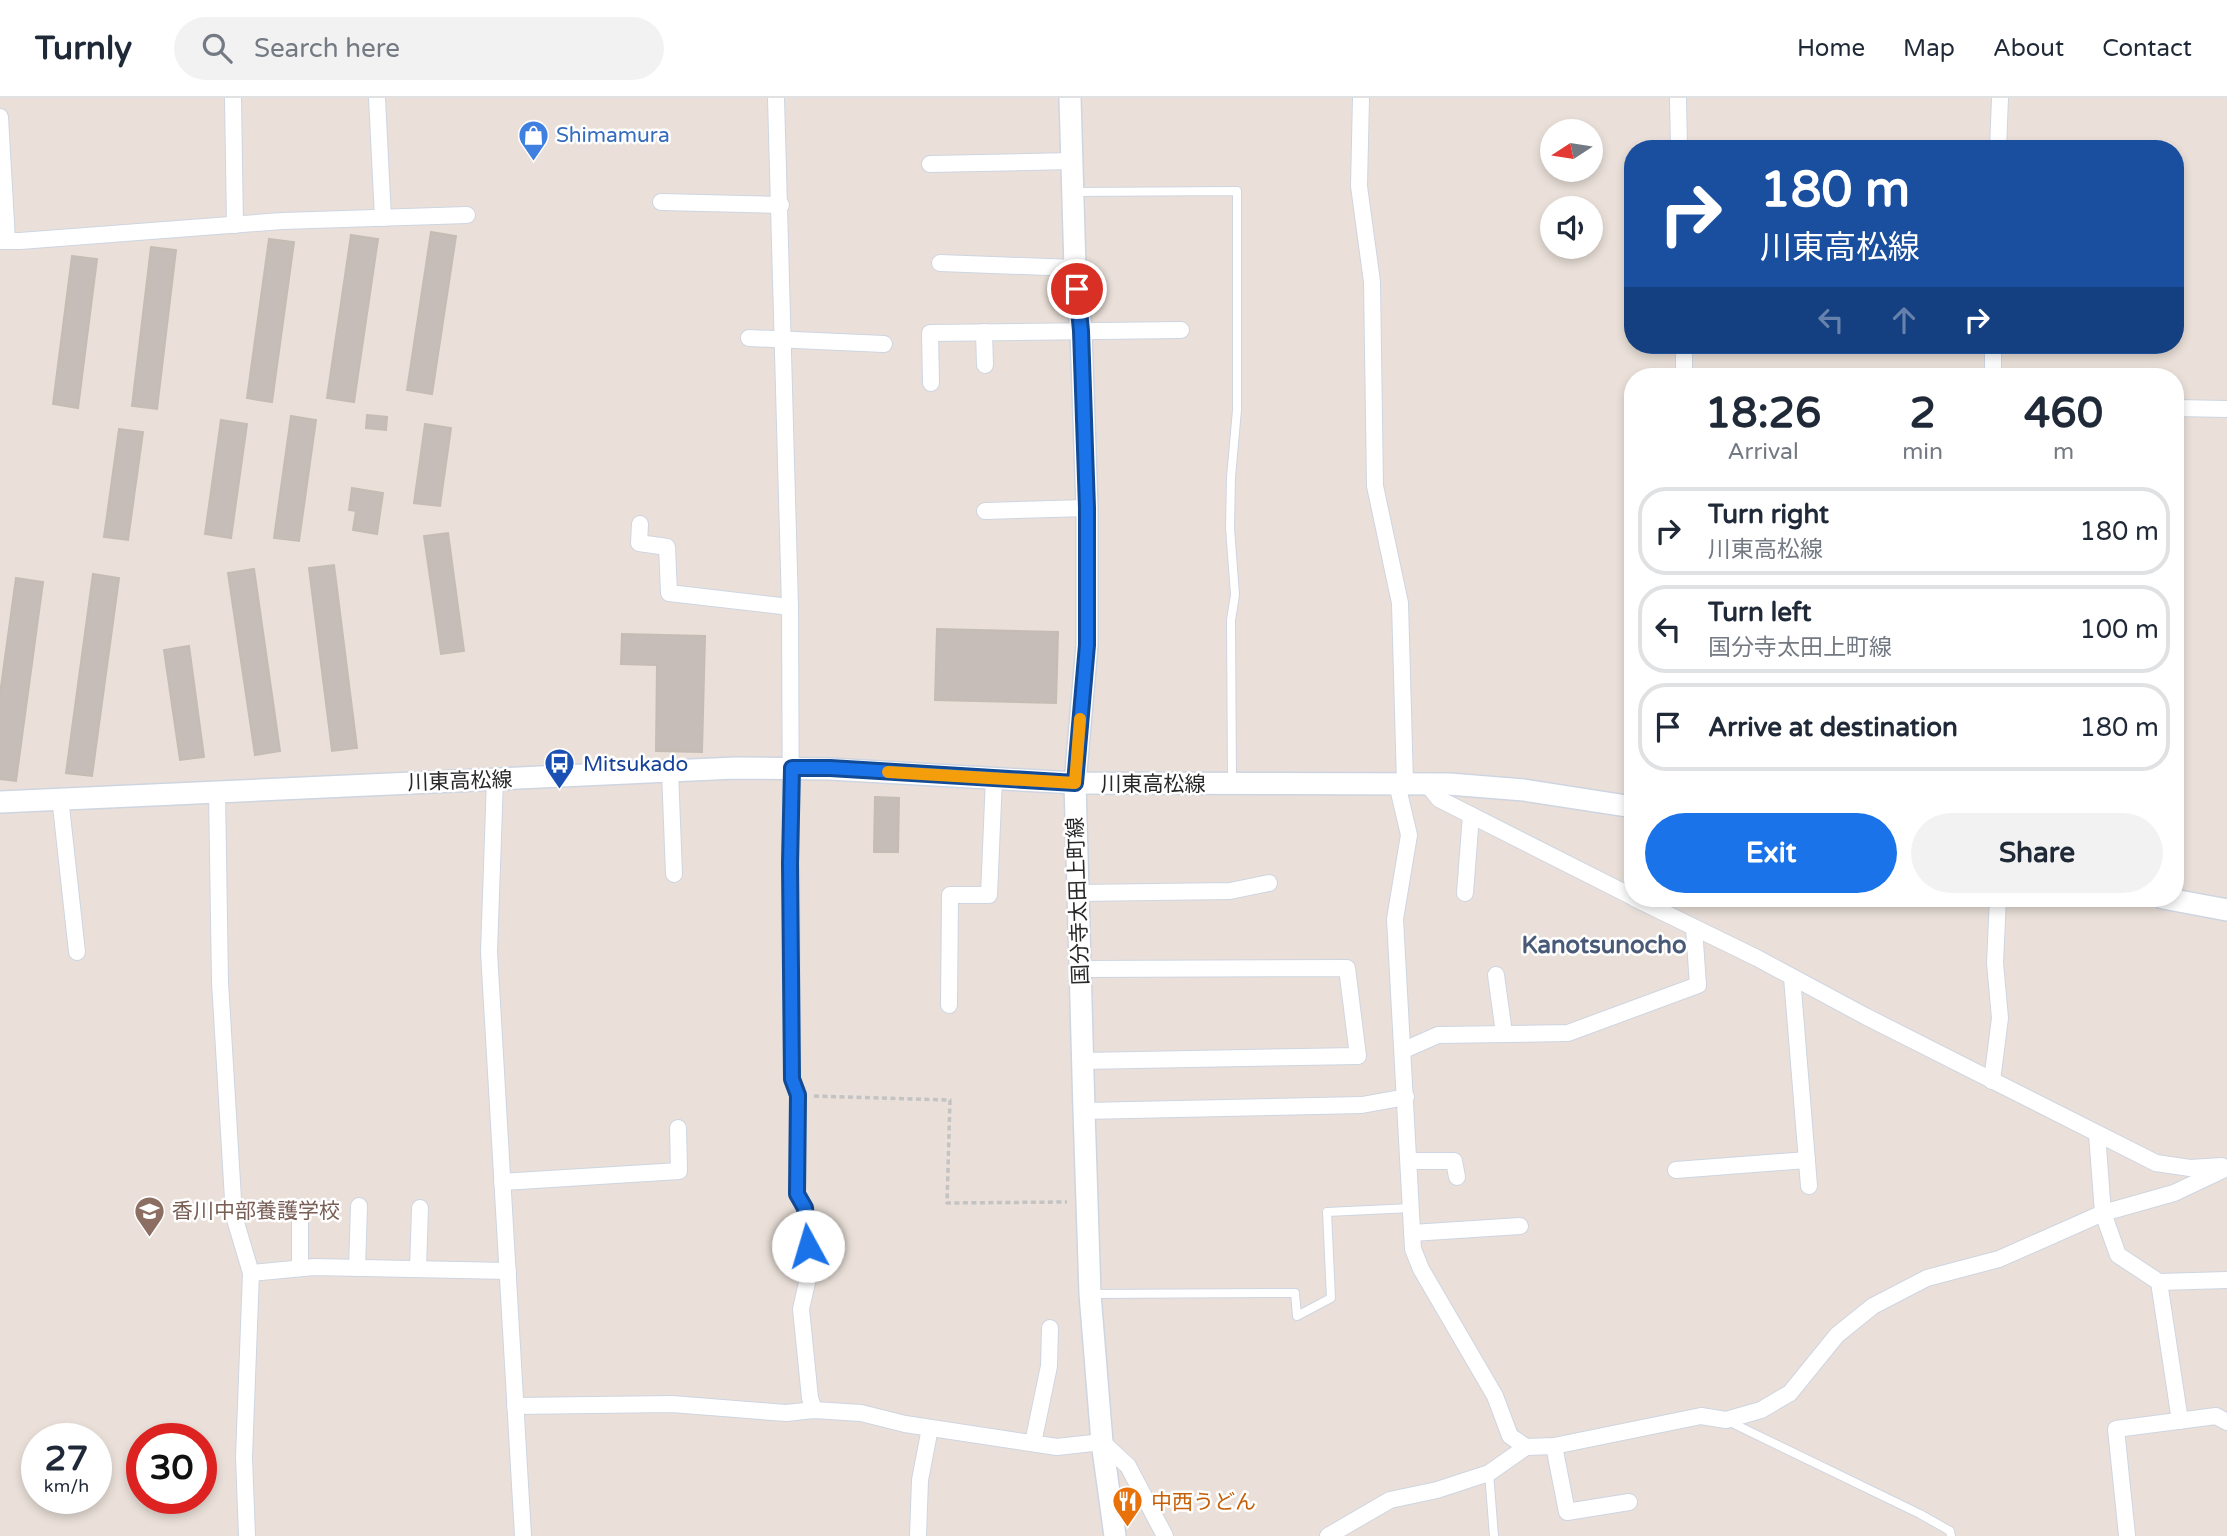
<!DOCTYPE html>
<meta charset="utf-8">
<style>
:root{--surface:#fff;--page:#f2f2f3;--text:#1f2937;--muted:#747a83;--line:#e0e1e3;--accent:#1a73e8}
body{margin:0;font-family:"Varela Round","Noto Sans JP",sans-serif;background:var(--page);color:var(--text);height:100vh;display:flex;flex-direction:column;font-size:26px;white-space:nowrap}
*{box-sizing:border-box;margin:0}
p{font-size:23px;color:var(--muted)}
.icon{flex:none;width:38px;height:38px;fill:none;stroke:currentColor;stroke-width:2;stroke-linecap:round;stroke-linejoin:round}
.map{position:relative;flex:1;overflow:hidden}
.drawer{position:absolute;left:1624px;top:270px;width:560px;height:539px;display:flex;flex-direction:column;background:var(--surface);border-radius:28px;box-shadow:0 4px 10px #0003}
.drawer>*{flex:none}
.banner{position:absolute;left:1624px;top:42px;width:560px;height:214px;border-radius:28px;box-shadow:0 4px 10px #0003;background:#1a4fa0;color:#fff;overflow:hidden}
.needle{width:46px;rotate:258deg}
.tools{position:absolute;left:1540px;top:21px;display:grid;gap:14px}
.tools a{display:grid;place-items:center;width:63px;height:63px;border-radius:50%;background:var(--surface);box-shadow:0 4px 10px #0003;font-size:35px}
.speed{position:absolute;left:21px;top:1325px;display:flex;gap:14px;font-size:35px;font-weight:700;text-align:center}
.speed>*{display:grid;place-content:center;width:91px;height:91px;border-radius:50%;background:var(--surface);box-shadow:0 4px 10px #0003;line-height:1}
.speed small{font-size:18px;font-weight:400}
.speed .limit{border:10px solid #d22;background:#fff;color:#111}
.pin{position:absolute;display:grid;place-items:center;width:60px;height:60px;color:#fff;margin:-30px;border:4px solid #fff;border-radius:50%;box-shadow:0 2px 7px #0007}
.me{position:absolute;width:77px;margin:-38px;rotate:354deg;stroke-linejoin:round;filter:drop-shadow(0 0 5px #0008)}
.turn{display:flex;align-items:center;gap:24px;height:147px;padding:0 21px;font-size:32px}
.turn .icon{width:91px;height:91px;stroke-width:2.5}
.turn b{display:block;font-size:49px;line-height:60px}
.lanes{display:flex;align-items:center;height:66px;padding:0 21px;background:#0003;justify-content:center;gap:35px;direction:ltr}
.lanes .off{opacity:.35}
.eta{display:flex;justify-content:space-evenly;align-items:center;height:119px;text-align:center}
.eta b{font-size:42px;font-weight:800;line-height:49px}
.button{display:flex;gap:14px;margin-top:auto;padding:14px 21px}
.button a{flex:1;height:80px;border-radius:42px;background:var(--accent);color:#fff;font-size:28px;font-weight:800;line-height:80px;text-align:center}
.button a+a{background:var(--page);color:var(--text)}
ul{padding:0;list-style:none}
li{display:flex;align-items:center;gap:21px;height:88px;margin:0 14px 10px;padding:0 7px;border:4px solid var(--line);border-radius:28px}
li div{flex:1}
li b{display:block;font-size:26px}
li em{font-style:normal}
header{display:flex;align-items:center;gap:42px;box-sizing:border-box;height:98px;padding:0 35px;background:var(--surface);border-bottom:2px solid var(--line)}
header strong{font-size:33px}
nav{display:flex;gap:38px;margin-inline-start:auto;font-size:24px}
.search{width:490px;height:63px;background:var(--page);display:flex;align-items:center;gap:18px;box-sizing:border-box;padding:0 24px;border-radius:38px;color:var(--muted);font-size:26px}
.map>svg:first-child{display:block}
.building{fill:#c6bdb9;stroke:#c5bcb3;stroke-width:2}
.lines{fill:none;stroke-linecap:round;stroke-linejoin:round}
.service-casing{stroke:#ced5e1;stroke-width:10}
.minor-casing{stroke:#ced5e1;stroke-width:18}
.secondary-casing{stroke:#ced5e1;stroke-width:24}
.path{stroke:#c3c3c3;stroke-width:3.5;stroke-dasharray:5 3.5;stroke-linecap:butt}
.service{stroke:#fff;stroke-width:8}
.minor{stroke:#fff;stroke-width:16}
.secondary{stroke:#fff;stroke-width:21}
.route-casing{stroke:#114b97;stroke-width:18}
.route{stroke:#1a73e8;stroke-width:12}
.slow{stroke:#f59e0b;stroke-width:12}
.labels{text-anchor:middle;stroke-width:5;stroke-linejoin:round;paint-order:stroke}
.shop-label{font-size:21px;fill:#366cbe;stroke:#fff;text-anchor:start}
.transit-label{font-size:21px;fill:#164399;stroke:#fff;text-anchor:start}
.street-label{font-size:21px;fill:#282828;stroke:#fff}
.education-label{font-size:21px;fill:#785e54;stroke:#fff;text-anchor:start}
.food-label{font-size:21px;fill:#c56008;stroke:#fff;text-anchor:start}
.quarter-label{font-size:24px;font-weight:bold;fill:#495978;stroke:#fff}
</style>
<header>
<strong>Turnly</strong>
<div class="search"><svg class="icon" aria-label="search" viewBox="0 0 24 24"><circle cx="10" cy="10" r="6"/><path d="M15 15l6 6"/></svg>Search here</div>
<nav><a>Home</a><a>Map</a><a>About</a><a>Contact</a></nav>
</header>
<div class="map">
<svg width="2227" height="1438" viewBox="0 0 2227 1438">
<rect width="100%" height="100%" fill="#eae0d9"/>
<g class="building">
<polygon points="431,134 456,138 432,296 407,292"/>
<polygon points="351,137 378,141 354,304 327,300"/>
<polygon points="269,141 294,144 272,304 247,300"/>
<polygon points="151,149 176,152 157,311 132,308"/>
<polygon points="72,158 97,161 78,310 53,306"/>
<polygon points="367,317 387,319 386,332 366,330"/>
<polygon points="291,318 316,322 299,443 274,440"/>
<polygon points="221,322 247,326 231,440 205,436"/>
<polygon points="425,326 451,330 440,408 414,405"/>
<polygon points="119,331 143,334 128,442 104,439"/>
<polygon points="352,390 383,395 377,436 353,432 356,413 349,412"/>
<polygon points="448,435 464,553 441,556 424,438"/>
<polygon points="334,467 357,650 332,653 309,470"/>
<polygon points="254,471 280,653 255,657 228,475"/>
<polygon points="93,476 119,480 92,678 66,675"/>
<polygon points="16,480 43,484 16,683 0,681 0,596"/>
<polygon points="937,531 1058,534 1056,605 935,602"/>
<polygon points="622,536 705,538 702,654 656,653 657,567 621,566"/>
<polygon points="189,548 204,659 180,662 164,552"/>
<polygon points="875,699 899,700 898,754 874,754"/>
</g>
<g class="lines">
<defs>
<g id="service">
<polyline points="1075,94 1237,93 1237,312 1231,379 1230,430 1235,497 1231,522 1232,684"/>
<polyline points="1090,1196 1295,1195 1297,1218 1331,1200 1327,1114 1411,1110"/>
<polyline points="1728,1323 1920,1416 1950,1433 1951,1438"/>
<polyline points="1489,1375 1494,1438"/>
</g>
<g id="minor">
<polyline points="233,0 235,127"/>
<polyline points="377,0 383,120"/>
<polyline points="776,0 790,509 792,981 798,997 797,1096 805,1110 811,1167 801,1211 810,1300 814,1312"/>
<polyline points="1361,0 1359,88 1372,184 1375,388 1400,505 1405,686"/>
<polyline points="1678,0 1679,51"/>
<polyline points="0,19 7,143"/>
<polyline points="1998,51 2000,0"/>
<polyline points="930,66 1072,63"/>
<polyline points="661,104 781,107"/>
<polyline points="0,143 20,143 282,123 467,117"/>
<polyline points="940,165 1075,170"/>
<polyline points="984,234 985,267"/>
<polyline points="749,240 884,246"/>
<polyline points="1684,247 1684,278"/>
<polyline points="1993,278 1993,247"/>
<polyline points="931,285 930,235 1181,232"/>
<polyline points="2175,310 2227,311"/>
<polyline points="985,413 1087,410"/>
<polyline points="640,426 639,445 667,449 669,495 790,509"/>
<polyline points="670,673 674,776"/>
<polyline points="495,681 489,854 523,1438"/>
<polyline points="1397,686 1409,737 1395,821 1413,1151 1421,1171 1495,1298 1510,1338 1526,1349 1554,1348 1701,1318 1726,1322 1761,1312 1790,1295 1837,1237 1873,1208 1927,1180 1999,1161 2103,1115 2174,1095 2227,1070"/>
<polyline points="1427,686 1439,701 1633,799"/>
<polyline points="217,693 220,884 234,1118 251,1175 244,1359 247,1438"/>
<polyline points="60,699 77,854"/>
<polyline points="1078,795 1230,793 1269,785"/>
<polyline points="1465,795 1471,717"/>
<polyline points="1634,800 1757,860 1865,918 2156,1065 2190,1070 2222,1068"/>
<polyline points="1080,871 1347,870 1358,958 1082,963"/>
<polyline points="1496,877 1504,935"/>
<polyline points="1792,879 1809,1088"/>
<polyline points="949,907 950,797 989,797 994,680"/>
<polyline points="1404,952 1438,937 1568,935 1698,887 1694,830"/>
<polyline points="1992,983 2000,920 1995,865 1998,800"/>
<polyline points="1084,1013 1362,1007 1406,999"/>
<polyline points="2097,1036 2103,1115 2118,1157 2159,1184 2180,1323"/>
<polyline points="1409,1063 1454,1063 1457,1079"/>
<polyline points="1676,1072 1807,1062"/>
<polyline points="502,1084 679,1073 678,1030"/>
<polyline points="1412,1135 1520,1128"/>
<polyline points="300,1170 300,1115"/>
<polyline points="357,1170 359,1108"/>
<polyline points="418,1171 420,1110"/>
<polyline points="251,1175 314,1169 508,1173"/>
<polyline points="2159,1184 2227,1182"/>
<polyline points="515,1308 672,1306 786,1315 814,1312 861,1315 905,1326 1057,1349 1102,1344 1128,1368 1165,1438"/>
<polyline points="1033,1345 1049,1268 1050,1230"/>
<polyline points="1554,1348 1567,1414 1629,1404"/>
<polyline points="2127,1437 2116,1331 2216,1318 2227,1324"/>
<polyline points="918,1438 920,1382 930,1330"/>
<polyline points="1328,1438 1390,1402 1437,1392 1489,1375 1526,1349"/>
</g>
<g id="secondary">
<polyline points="1070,0 1075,170 1081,233 1087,410 1087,547 1075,685 1084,1013 1090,1196 1102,1344 1115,1438"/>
<polyline points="0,704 735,670 830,671 1075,685 1449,686 1524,692 1633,709"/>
<polyline points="2163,800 2227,812"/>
</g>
</defs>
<use href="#service" class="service-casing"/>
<use href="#minor" class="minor-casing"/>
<use href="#secondary" class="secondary-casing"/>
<polyline class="path" points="814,998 950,1002 947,1105 1067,1104"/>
<use href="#service" class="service"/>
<use href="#minor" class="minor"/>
<use href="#secondary" class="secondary"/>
</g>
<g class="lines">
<defs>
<polyline id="route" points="808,1148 805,1110 797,1096 798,997 792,981 790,765 792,670 830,670 1075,685 1087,547 1087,410 1081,233 1077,191"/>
</defs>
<use href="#route" class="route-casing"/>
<use href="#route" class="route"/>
<polyline class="slow" points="888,674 1075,685 1080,621"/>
</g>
<defs>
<symbol id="shop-pin" viewBox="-11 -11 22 30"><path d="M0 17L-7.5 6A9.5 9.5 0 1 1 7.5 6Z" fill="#3f7fe0" stroke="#fff"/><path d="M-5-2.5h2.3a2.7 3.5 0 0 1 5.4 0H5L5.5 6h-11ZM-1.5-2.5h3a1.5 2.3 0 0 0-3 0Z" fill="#fff"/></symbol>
<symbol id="bus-pin" viewBox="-11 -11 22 30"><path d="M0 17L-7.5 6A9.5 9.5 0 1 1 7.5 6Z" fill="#1a4fb4" stroke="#fff"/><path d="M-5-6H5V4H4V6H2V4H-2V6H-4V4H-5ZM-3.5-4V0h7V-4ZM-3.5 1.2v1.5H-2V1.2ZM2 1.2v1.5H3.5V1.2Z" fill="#fff"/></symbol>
<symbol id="school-pin" viewBox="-11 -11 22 30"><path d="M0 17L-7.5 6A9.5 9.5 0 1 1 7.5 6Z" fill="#8d6e63" stroke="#fff"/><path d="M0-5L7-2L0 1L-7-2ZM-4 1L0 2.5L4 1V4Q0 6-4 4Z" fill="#fff"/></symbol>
<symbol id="restaurant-pin" viewBox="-11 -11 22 30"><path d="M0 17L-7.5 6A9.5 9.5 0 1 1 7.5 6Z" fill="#e8710a" stroke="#fff"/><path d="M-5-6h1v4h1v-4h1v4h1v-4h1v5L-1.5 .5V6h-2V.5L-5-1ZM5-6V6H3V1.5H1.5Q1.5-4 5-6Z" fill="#fff"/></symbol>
</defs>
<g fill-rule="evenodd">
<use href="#shop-pin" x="516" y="20" width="35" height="47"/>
<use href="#bus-pin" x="542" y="648" width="35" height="47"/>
<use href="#school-pin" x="132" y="1096" width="35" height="47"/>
<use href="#restaurant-pin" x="1110" y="1386" width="35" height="47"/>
</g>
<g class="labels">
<g class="shop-label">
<text x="556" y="44">Shimamura</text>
</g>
<g class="transit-label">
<text x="583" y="673">Mitsukado</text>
</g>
<g class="street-label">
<text transform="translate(460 683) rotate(-2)" y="7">川東高松線</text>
<text x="1153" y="693">川東高松線</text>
<text transform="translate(1078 803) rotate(-92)" y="7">国分寺太田上町線</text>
</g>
<g class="education-label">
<text x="172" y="1120">香川中部養護学校</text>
</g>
<g class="food-label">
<text x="1151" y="1411">中西うどん</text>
</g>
<g class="quarter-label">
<text x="1604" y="855">Kanotsunocho</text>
</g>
</g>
</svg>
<div class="tools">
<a><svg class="needle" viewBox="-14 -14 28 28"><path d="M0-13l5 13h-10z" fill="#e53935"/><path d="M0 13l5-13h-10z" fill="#747a83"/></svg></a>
<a><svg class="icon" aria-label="sound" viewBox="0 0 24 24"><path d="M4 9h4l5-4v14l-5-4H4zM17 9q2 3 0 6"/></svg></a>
</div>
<div class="speed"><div>27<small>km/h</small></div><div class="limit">30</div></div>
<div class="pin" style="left:1077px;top:191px;background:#d93025"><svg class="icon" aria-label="arrive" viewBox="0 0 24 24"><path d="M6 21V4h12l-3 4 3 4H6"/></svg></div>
<svg class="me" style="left:808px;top:1148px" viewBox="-20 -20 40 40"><circle r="19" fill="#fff"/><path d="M0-13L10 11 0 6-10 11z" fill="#1a73e8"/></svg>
<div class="banner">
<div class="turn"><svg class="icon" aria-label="right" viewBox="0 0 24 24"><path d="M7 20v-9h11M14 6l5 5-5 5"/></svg><div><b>180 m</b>川東高松線</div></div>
<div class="lanes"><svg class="icon off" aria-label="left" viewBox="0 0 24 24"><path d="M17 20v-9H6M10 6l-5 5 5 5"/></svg><svg class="icon off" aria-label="ahead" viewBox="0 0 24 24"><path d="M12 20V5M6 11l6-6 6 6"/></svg><svg class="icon" aria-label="right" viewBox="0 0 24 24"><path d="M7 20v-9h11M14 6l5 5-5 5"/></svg></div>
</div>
<section class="drawer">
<div class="eta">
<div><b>18:26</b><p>Arrival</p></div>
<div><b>2</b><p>min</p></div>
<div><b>460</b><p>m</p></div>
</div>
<ul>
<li><svg class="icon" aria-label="right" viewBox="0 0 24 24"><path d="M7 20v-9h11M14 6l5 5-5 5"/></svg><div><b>Turn right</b><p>川東高松線</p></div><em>180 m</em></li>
<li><svg class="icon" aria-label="left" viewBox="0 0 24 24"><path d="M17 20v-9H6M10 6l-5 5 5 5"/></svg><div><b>Turn left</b><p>国分寺太田上町線</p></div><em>100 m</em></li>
<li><svg class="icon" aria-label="arrive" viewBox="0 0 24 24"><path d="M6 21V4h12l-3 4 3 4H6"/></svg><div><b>Arrive at destination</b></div><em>180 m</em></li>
</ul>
<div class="button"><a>Exit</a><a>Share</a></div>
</section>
</div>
